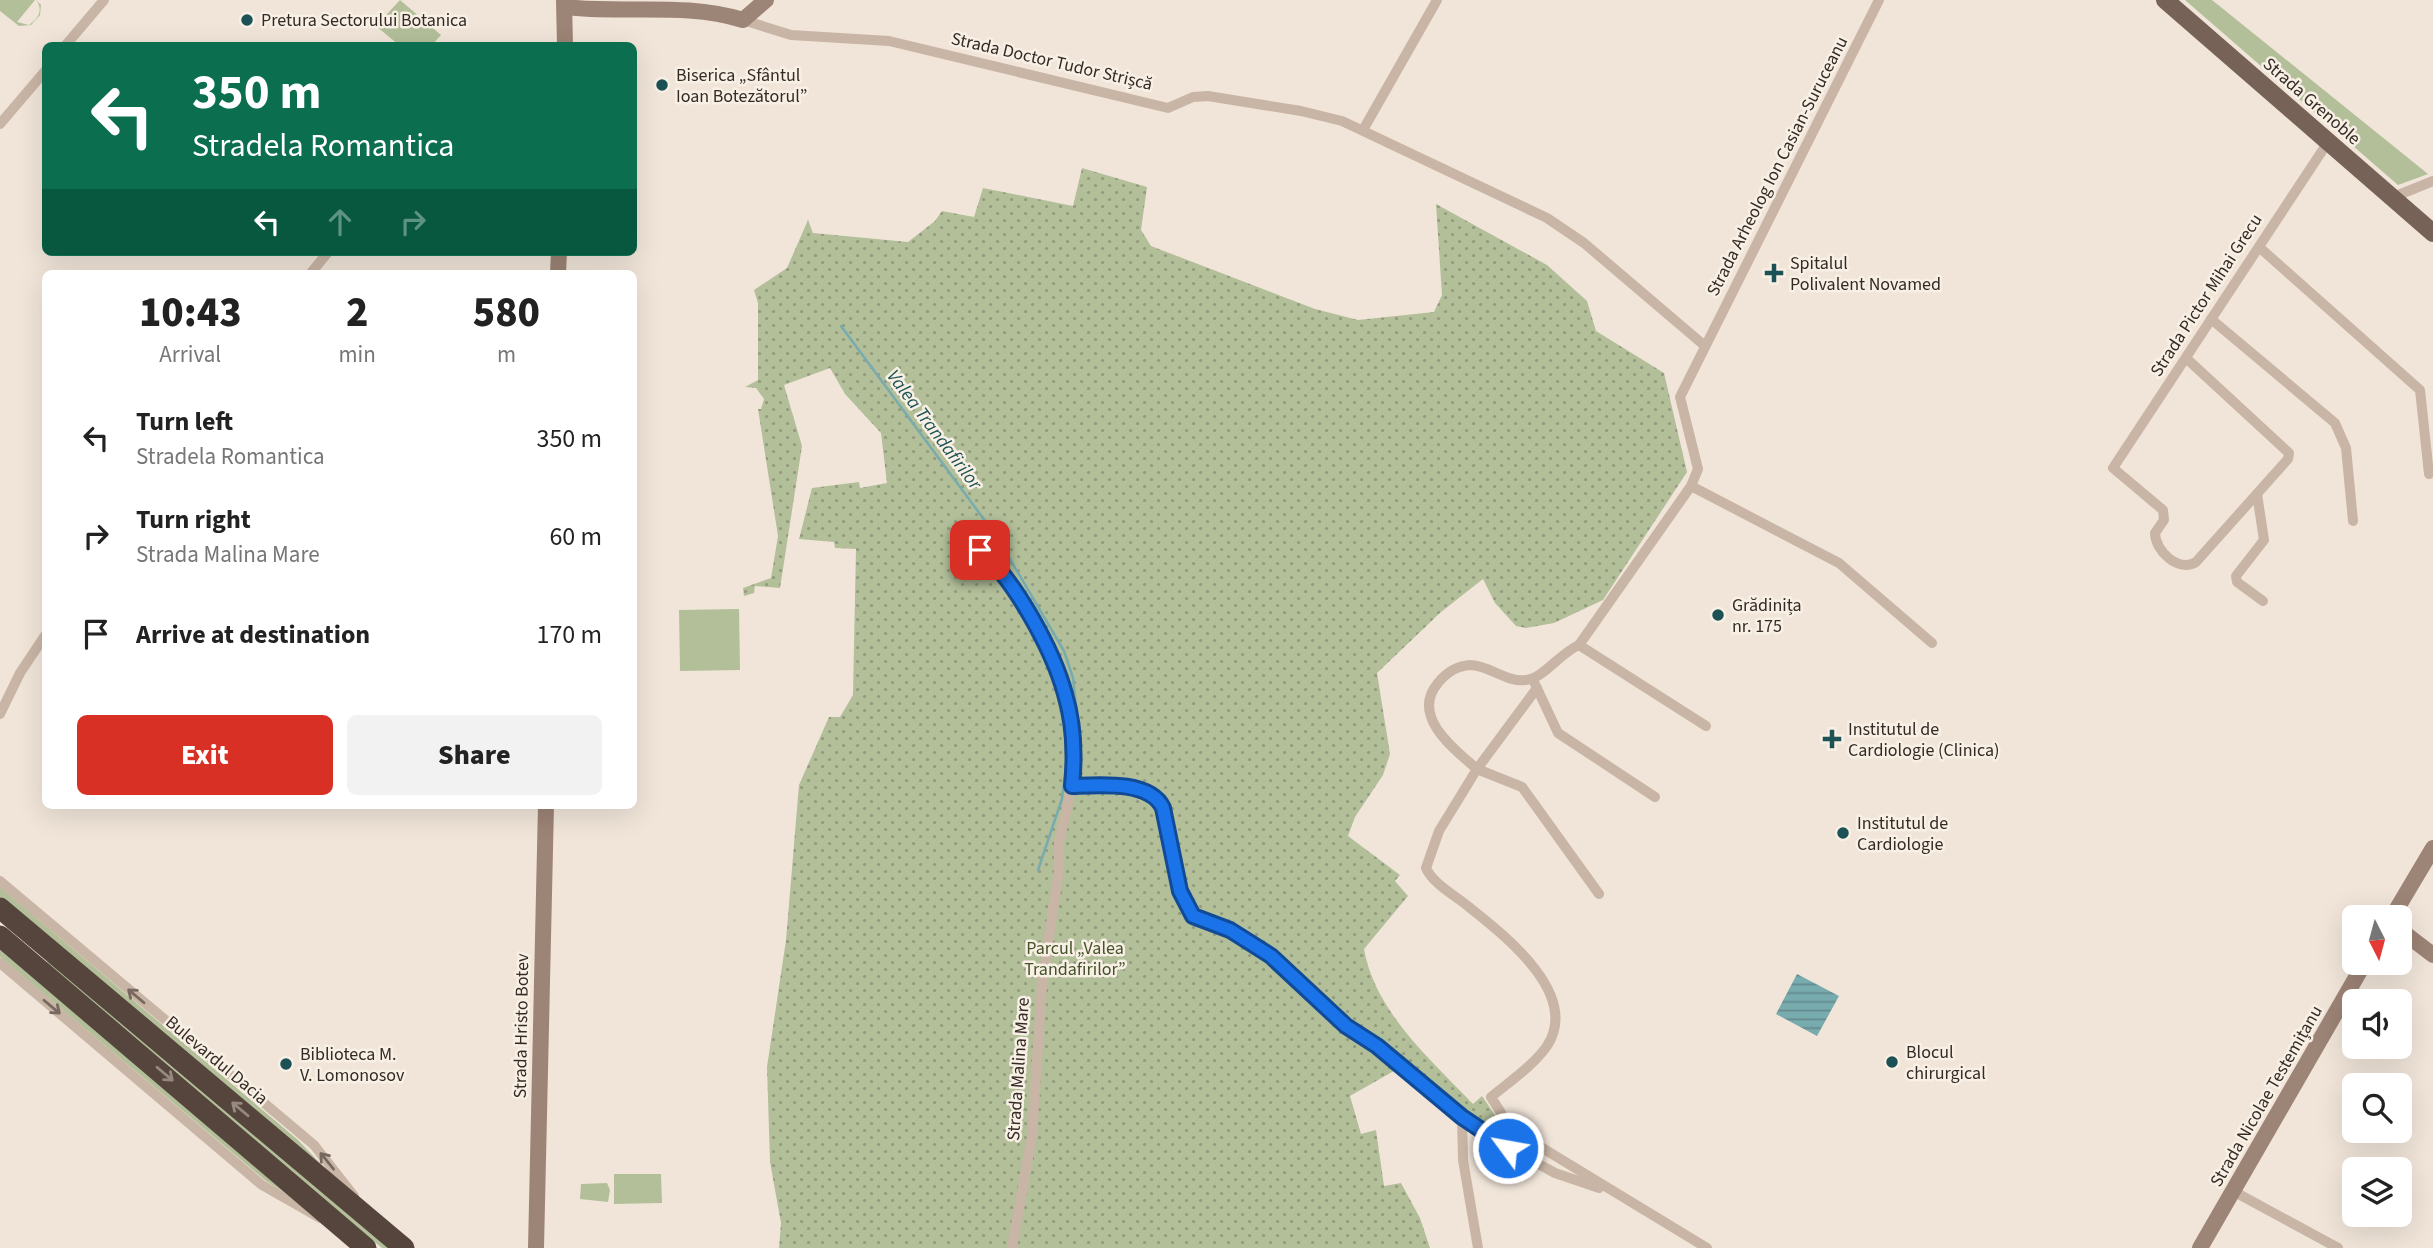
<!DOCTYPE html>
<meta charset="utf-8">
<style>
:root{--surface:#fff;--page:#f2f2f2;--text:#222;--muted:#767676;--accent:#d93025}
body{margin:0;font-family:"Source Sans 3",sans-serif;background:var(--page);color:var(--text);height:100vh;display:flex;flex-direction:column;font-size:26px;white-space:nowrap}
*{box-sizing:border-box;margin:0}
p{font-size:23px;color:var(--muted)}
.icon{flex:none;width:38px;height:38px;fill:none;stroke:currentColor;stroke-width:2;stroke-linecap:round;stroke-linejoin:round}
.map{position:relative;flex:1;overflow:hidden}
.sheet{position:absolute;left:42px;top:270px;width:595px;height:539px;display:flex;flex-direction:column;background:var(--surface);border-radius:10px;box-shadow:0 7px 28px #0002}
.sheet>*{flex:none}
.banner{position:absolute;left:42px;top:42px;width:595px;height:214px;border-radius:10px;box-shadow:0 7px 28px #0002;background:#0b6e4f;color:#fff;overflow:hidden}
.needle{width:46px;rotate:174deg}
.tools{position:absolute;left:2342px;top:905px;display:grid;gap:14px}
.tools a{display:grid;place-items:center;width:70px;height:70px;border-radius:10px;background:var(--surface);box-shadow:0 7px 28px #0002;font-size:35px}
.pin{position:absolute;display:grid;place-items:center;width:60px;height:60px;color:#fff;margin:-30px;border-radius:14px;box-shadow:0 4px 10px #0006}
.me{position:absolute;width:77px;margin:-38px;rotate:302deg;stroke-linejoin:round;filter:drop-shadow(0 0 5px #0008)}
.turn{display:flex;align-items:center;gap:24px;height:147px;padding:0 35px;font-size:32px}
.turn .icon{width:91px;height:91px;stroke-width:2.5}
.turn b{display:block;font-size:49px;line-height:60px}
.lanes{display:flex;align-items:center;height:66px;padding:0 35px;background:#0003;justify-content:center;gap:35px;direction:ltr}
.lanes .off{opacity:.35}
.eta{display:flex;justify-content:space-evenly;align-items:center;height:119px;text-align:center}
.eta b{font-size:42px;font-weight:800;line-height:49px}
.primary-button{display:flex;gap:14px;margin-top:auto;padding:14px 35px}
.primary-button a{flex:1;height:80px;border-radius:10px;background:var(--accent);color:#fff;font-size:28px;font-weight:800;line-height:80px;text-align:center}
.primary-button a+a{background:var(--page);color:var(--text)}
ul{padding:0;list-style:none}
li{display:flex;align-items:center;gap:21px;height:98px;padding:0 35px}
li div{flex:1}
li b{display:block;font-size:26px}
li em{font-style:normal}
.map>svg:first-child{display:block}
.grass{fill:#b2bf99}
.park{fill:url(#park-dots)}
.water{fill:url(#water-rules)}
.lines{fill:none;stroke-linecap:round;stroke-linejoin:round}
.stream{stroke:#78abae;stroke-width:2.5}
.street{stroke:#c9b5a5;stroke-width:10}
.secondary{stroke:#9c8476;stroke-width:16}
.primary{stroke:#766257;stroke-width:18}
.highway{stroke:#55453d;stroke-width:21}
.oneway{stroke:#77695f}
.oneway2{stroke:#978980}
.route-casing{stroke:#114b97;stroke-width:18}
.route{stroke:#1a73e8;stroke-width:12}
.poi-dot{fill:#1c5155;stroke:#f9f0e5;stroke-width:2.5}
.labels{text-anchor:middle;stroke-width:5;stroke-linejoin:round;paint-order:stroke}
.poi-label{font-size:18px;fill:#342b26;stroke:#f9f0e5;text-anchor:start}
.street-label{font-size:18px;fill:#342b26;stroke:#f9f0e5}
.park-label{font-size:18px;fill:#43522a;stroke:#f9f0e5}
.water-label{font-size:19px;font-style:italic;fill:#1c5155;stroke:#f9f0e5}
</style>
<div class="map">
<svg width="2433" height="1248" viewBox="0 0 2433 1248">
<defs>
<pattern id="park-dots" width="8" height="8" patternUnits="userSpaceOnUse" patternTransform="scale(1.75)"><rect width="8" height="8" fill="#b2bf99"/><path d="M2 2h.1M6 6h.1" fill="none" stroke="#929b7d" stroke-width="1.8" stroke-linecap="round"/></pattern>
<pattern id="water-rules" width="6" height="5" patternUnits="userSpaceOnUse" patternTransform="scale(1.75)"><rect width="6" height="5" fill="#78abae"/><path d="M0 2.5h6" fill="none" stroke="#638b8d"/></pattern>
</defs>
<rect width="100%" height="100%" fill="#f1e5d9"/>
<g class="grass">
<path d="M0 0H35L17 22 29 25C38 19 44 10 36 0L41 5 40 15 31 25 19 26 0 11Z"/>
<polygon points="400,0 441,35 432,45 399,45 376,26"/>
<polygon points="2185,0 2212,0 2428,174 2398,185"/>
<polygon points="739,609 740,670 680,671 679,610"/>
<polygon points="0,887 298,1140 337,1181 0,897"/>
<polygon points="0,947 304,1204 266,1181 0,957"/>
<polygon points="49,960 390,1248 382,1248 46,964"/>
<polygon points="614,1174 661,1174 662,1203 614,1204"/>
<polygon points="607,1183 610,1190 608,1202 580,1199 581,1184"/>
</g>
<path class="park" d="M1082 168 1147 187 1141 230 1151 246 1315 309 1358 320 1434 312 1442 295 1436 204 1547 265 1587 301 1596 331 1664 373 1687 472 1603 600 1554 623 1526 628 1516 626 1495 603 1483 579 1441 612 1377 673 1390 754 1383 775 1355 817 1348 836 1400 875 1395 881 1408 896 1364 949C1375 1012 1431 1060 1473 1104L1482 1096 1512 1140 1487 1129 1406 1064 1350 1096 1361 1134 1376 1130 1384 1186 1401 1183 1420 1218 1430 1248H779L781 1223 770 1162 767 1067 786 940 799 785 829 717H840L853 695 856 549 835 548 834 542 799 539 812 488 859 482 860 488 887 483 881 433 845 394 830 368 784 385 802 446 780 588 755 586 754 593 744 596 743 588 771 578 778 536 758 409H761L764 399 756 388 745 387 758 380V303L754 290 787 268 808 220 813 233 908 242 935 221 942 211 974 217 983 188 1073 206Z"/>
<polygon class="water" points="1797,974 1839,996 1817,1036 1776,1014"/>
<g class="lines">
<g class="stream">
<polyline points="841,326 997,537 1064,651 1073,678 1080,743"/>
<polyline points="1038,870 1062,799 1068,749"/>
</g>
<g class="street">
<polyline points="743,20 791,35 889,41 1168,108 1193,97 1208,96 1301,111 1342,121 1547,218 1584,243 1705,346"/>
<polyline points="65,46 104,0"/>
<polyline points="0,124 46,70"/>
<polyline points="1363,130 1437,0"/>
<polyline points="2391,198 2433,181"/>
<polyline points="2259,247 2420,390 2429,474"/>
<polyline points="311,273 328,252"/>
<polyline points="2211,319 2335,423 2346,448 2353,521"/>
<path d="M2186 358 2289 453 2288 459 2196 562C2179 573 2155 551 2155 533L2164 520 2163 510 2113 468C2185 359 2256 251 2328 142"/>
<polyline points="1691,486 1839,563 1932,643"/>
<polyline points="2257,494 2264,540 2236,576 2237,582 2263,601"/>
<polyline points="973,545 1000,572 1022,603 1038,632 1066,695 1073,748 1072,786 1059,842 1059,869 1042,985 1032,1136 1012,1248"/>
<polyline points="1579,645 1706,726"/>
<polyline points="1535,684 1558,733 1655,797"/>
<polyline points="1537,688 1477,769 1522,787 1599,894"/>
<polyline points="0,714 20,673 46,634"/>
<path d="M1072 786C1098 785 1150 780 1163 808L1180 891 1193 916 1230 930 1271 956 1346 1026 1377 1046 1489 1137 1555 1173 1599 1188"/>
<polyline points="0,881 314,1145 354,1196"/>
<polyline points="0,963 262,1185 320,1218"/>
<polyline points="1462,1117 1463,1160 1478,1248"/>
<polyline points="2233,1191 2338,1248"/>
<path d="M1707 1248 1511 1129 1491 1097C1509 1082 1533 1066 1547 1046 1581 994 1504 935 1469 907 1456 896 1433 884 1426 868L1439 831 1477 769C1454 749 1410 716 1438 683 1446 673 1456 666 1470 665 1489 665 1507 683 1526 680 1544 678 1560 653 1579 645L1691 486 1698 469 1680 397 1879 0"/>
</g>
<g class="secondary">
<polyline points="564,0 565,46"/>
<path d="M565 7C625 14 685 2 743 20L766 0"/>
<polyline points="558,273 559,252"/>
<polyline points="2392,917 2433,848"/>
<polyline points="2399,929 2433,955"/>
<polyline points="536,1248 546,805"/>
<polyline points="2200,1248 2365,962"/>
</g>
<polyline class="primary" points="2165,0 2433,233"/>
<g class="highway">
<polyline points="0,908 404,1248"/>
<polyline points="0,936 366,1248"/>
</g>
</g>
<defs><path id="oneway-shaft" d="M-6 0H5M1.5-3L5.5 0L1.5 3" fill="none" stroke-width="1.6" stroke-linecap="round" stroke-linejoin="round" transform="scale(1.75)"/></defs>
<g class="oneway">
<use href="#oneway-shaft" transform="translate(136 996) rotate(-140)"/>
<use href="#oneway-shaft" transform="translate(52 1007) rotate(40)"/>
<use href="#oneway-shaft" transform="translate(327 1161) rotate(-129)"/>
</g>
<g class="oneway2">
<use href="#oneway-shaft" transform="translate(165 1074) rotate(40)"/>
<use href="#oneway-shaft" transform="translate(240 1109) rotate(-140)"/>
</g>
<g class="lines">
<defs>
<path id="route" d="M980 550C1015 580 1053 650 1065 694 1074 724 1075 756 1072 786 1098 785 1150 780 1163 808L1180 891 1193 916 1230 930 1271 956 1346 1026 1377 1046 1462 1117 1508 1148"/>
</defs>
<use href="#route" class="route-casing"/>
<use href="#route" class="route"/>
</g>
<g class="poi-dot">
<circle cx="247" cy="20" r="7"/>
<circle cx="662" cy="85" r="7"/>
<path d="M1770.5 262.5h7v7h7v7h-7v7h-7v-7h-7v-7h7z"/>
<circle cx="1718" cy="615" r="7"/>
<path d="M1828.5 728.5h7v7h7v7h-7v7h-7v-7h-7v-7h7z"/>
<circle cx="1843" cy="833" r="7"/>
<circle cx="1892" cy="1062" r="7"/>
<circle cx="286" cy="1064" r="7"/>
</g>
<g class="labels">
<g class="poi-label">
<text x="261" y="26">Pretura Sectorului Botanica</text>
<text x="676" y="81">Biserica „Sfântul<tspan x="676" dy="21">Ioan Botezătorul”</tspan></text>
<text x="1790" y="269">Spitalul<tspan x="1790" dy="21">Polivalent Novamed</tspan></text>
<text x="1732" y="611">Grădinița<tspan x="1732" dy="21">nr. 175</tspan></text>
<text x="1848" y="735">Institutul de<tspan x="1848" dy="21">Cardiologie (Clinica)</tspan></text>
<text x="1857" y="829">Institutul de<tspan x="1857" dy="21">Cardiologie</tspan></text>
<text x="1906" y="1058">Blocul<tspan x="1906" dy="21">chirurgical</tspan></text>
<text x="300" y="1060">Biblioteca M.<tspan x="300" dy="21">V. Lomonosov</tspan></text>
</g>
<g class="street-label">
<text transform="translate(1052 61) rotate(13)" y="6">Strada Doctor Tudor Strișcă</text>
<text transform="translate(2312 101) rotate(41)" y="6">Strada Grenoble</text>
<text transform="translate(1777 166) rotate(-63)" y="6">Strada Arheolog Ion Casian-Suruceanu</text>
<text transform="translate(2206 295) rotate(-57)" y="6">Strada Pictor Mihai Grecu</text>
<text transform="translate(521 1026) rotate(-89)" y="6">Strada Hristo Botev</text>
<text transform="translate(217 1060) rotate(40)" y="6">Bulevardul Dacia</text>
<text transform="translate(1018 1069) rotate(-86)" y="6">Strada Malina Mare</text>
<text transform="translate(2266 1096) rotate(-60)" y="6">Strada Nicolae Testemițanu</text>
</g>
<g class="park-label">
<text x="1075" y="954">Parcul „Valea<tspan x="1075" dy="21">Trandafirilor”</tspan></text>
</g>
<g class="water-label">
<text transform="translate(935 429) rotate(53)" y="7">Valea Trandafirilor</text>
</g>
</g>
</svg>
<div class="tools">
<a><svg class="needle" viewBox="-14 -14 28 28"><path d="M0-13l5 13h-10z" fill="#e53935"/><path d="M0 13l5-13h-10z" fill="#767676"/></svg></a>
<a><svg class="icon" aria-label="sound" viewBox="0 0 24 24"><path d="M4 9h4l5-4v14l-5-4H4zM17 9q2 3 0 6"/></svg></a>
<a><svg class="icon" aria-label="search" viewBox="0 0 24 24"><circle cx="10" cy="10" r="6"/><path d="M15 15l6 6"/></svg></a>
<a><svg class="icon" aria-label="layers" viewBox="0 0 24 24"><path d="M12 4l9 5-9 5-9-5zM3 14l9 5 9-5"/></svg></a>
</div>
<div class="pin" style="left:980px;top:550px;background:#d93025"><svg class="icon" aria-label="arrive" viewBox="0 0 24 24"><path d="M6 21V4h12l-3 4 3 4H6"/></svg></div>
<svg class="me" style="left:1508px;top:1148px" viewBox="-20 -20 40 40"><circle r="17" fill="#1a73e8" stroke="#fff" stroke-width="3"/><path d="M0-11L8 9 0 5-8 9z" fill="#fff"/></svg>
<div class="banner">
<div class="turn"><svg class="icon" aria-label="left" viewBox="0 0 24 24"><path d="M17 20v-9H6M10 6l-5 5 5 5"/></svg><div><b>350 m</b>Stradela Romantica</div></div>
<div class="lanes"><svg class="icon" aria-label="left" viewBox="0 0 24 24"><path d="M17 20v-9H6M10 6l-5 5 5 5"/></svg><svg class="icon off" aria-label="ahead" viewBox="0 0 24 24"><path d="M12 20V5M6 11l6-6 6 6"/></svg><svg class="icon off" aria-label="right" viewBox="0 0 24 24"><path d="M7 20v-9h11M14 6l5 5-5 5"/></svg></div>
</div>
<section class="sheet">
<div class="eta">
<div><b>10:43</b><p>Arrival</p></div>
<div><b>2</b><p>min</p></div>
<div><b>580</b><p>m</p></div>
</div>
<ul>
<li><svg class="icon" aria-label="left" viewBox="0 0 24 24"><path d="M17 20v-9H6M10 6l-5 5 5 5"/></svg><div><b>Turn left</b><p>Stradela Romantica</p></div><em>350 m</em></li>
<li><svg class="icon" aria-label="right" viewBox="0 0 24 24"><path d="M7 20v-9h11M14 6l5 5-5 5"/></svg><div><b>Turn right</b><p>Strada Malina Mare</p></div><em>60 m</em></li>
<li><svg class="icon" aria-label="arrive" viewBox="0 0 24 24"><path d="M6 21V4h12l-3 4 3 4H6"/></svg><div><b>Arrive at destination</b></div><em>170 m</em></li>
</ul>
<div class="primary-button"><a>Exit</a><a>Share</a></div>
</section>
</div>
